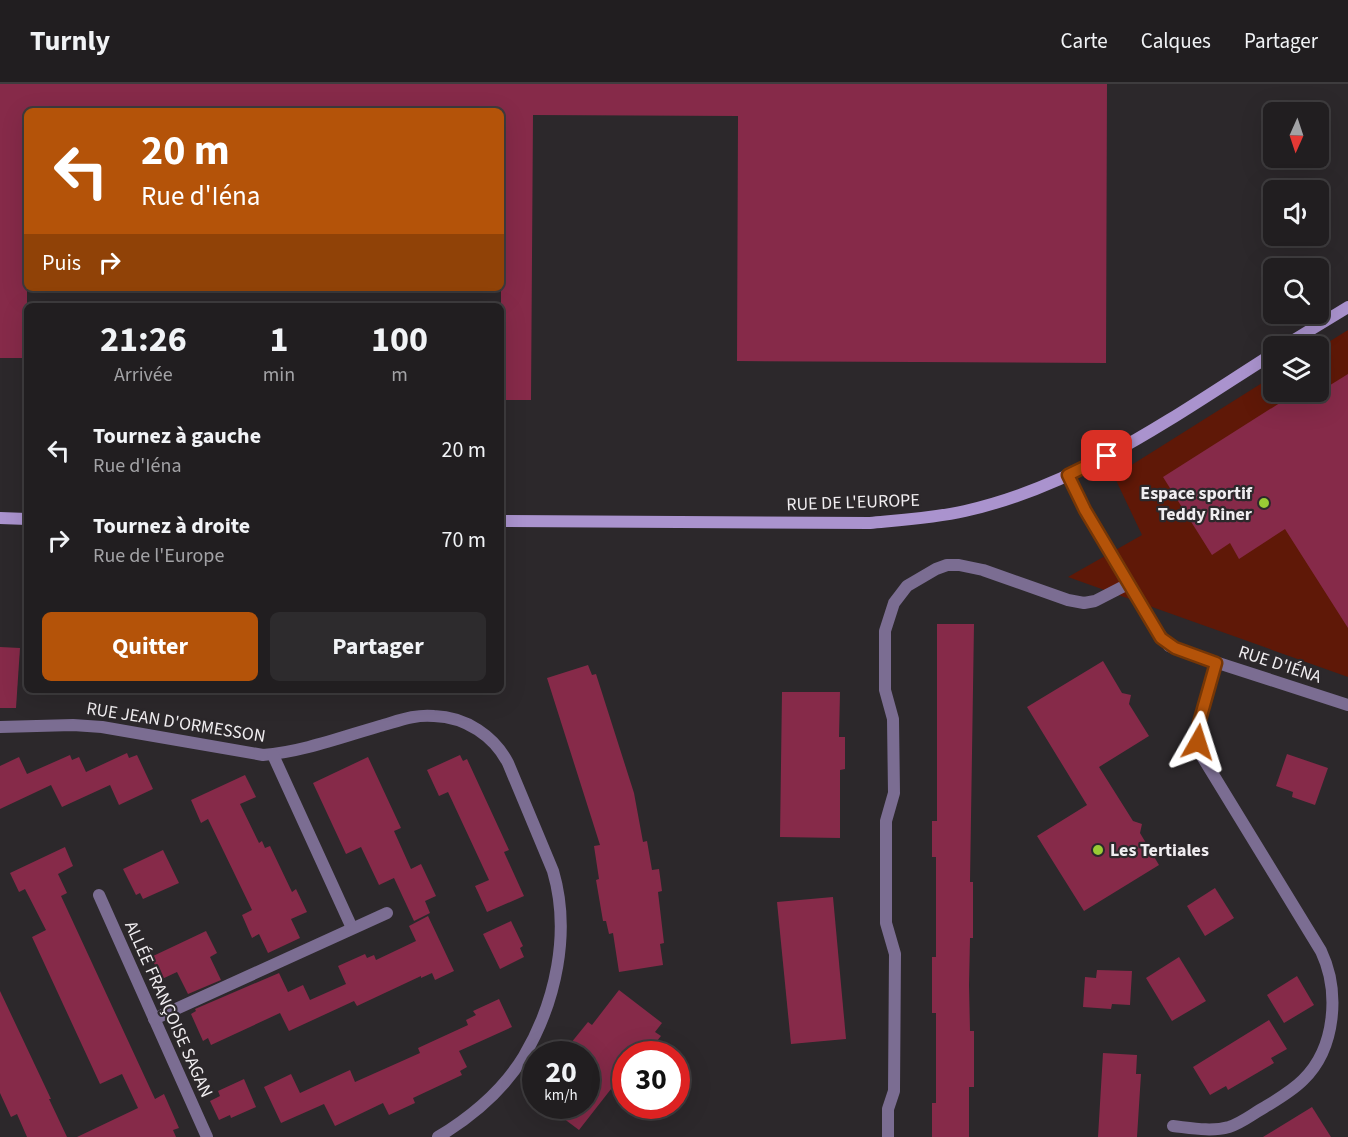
<!DOCTYPE html>
<html lang="fr">
<meta charset="utf-8">
<style>
:root{--surface:#211e20;--page:#2d2b2d;--text:#f1f3f6;--muted:#a2a2a5;--line:#3e3c3e;--accent:#b45309}
body{margin:0;font-family:"Source Sans 3",sans-serif;background:var(--page);color:var(--text);height:100vh;display:flex;flex-direction:column;font-size:22px;white-space:nowrap}
*{box-sizing:border-box;margin:0}
p{font-size:20px;color:var(--muted)}
.icon{flex:none;width:33px;height:33px;fill:none;stroke:currentColor;stroke-width:2;stroke-linecap:round;stroke-linejoin:round}
.map{position:relative;flex:1;overflow:hidden}
.panel{position:absolute;left:24px;top:219px;width:480px;height:390px;display:flex;flex-direction:column;background:var(--surface);border-radius:9px;box-shadow:0 6px 24px #0002,0 0 0 2px var(--line)}
.panel>*{flex:none}
.guide{position:absolute;left:24px;top:24px;width:480px;height:183px;border-radius:9px;box-shadow:0 6px 24px #0002,0 0 0 2px var(--line);background:#b45309;color:#fff;overflow:hidden}
.needle{width:39px;rotate:183deg}
.fabs{position:absolute;left:1263px;top:18px;display:grid;gap:12px}
.fabs a{display:grid;place-items:center;width:66px;height:66px;border-radius:9px;background:var(--surface);box-shadow:0 6px 24px #0002,0 0 0 2px var(--line);font-size:30px}
.speed{position:absolute;left:522px;top:957px;display:flex;gap:12px;font-size:30px;font-weight:700;text-align:center}
.speed>*{display:grid;place-content:center;width:78px;height:78px;border-radius:50%;background:var(--surface);box-shadow:0 6px 24px #0002,0 0 0 2px var(--line);line-height:1}
.speed small{font-size:15px;font-weight:400}
.speed .limit{border:9px solid #d22;background:#fff;color:#111}
.pin{position:absolute;display:grid;place-items:center;width:51px;height:51px;color:#fff;margin:-26px;border-radius:12px;box-shadow:0 3px 9px #0006}
.me{position:absolute;width:66px;margin:-33px;rotate:6deg;stroke-linejoin:round;filter:drop-shadow(0 0 4px #0008)}
.turn{display:flex;align-items:center;gap:21px;height:126px;padding:0 18px;font-size:27px}
.turn .icon{width:78px;height:78px;stroke-width:2.5}
.turn b{display:block;font-size:42px;line-height:51px}
.then{display:flex;align-items:center;height:57px;padding:0 18px;background:#0003;gap:12px;font-size:22px}
.eta{display:flex;justify-content:space-evenly;align-items:center;height:102px;text-align:center}
.eta b{font-size:36px;font-weight:700;line-height:42px}
.action{display:flex;gap:12px;margin-top:auto;padding:12px 18px}
.action a{flex:1;height:69px;border-radius:9px;background:var(--accent);color:#fff;font-size:24px;font-weight:700;line-height:69px;text-align:center}
.action a+a{background:var(--page);color:var(--text)}
ul{padding:0;list-style:none}
li{display:flex;align-items:center;gap:18px;height:90px;padding:0 18px}
li div{flex:1}
li b{display:block;font-size:22px}
li em{font-style:normal}
header{display:flex;align-items:center;gap:36px;box-sizing:border-box;height:84px;padding:0 30px;background:var(--surface);border-bottom:2px solid var(--line)}
header strong{font-size:28px}
nav{display:flex;gap:33px;margin-inline-start:auto;font-size:21px}
.map>svg:first-child{display:block}
.green{fill:#5f1807}
.building{fill:#862a49}
.lines{fill:none;stroke-linecap:round;stroke-linejoin:round}
.street{stroke:#7b6d92;stroke-width:12}
.secondary{stroke:#aa93ce;stroke-width:12}
.route-casing{stroke:#753606;stroke-width:15}
.route{stroke:#b45309;stroke-width:10}
.poi-dot{fill:#99cb35;stroke:#2c282b;stroke-width:2}
.labels{text-anchor:middle;stroke-width:4.5;stroke-linejoin:round;paint-order:stroke}
.poi-label{font-size:18px;font-weight:bold;fill:#f0edf0;stroke:#2c282b;text-anchor:end}
.street-label{font-size:18px;fill:#f0edf0;stroke:#2c282b}
</style>
<header>
<strong>Turnly</strong>
<nav><a>Carte</a><a>Calques</a><a>Partager</a></nav>
</header>
<div class="map">
<svg width="1348" height="1053" viewBox="0 0 1348 1053">
<rect width="100%" height="100%" fill="#2c282b"/>
<polygon class="green" points="1348,246 1348,593 1068,493 1142,451 1114,392 1273,292 1274,308 1318,308 1319,264"/>
<g class="building">
<polygon points="0,0 1107,0 1106,279 737,277 738,32 533,31 531,316 501,316 501,27 27,27 27,274 0,274"/>
<polygon points="1348,290 1348,544 1285,445 1239,475 1230,459 1212,471 1163,393 1297,308 1319,308"/>
<polygon points="937,540 974,540 970,798 973,798 973,854 970,854 969,901 970,947 974,947 974,1003 969,1003 969,1053 932,1053 932,1019 936,1019 936,929 932,929 932,873 936,873 936,773 932,773 932,737 937,737"/>
<polygon points="0,563 20,564 16,624 0,624"/>
<polygon points="1103,577 1122,609 1131,611 1129,620 1149,652 1099,683 1133,737 1142,740 1140,749 1159,781 1084,827 1037,752 1087,721 1027,623"/>
<polygon points="588,581 592,591 596,590 634,709 643,758 647,757 652,786 659,785 662,807 658,808 664,859 660,860 663,881 619,888 613,849 609,850 606,837 603,837 596,796 599,795 594,762 600,761 547,594"/>
<polygon points="782,608 840,608 839,653 845,653 845,685 840,686 840,754 780,753"/>
<polygon points="127,669 129,674 137,671 153,705 119,721 110,701 62,723 51,701 0,725 0,682 19,673 27,690 70,671 72,676 79,673 86,688"/>
<polygon points="1287,670 1328,684 1315,721 1292,713 1293,708 1276,702"/>
<polygon points="460,671 463,677 467,675 509,766 504,768 524,812 487,828 475,802 489,796 448,708 439,712 427,686"/>
<polygon points="368,673 401,744 394,747 411,785 421,780 436,812 425,817 430,829 414,837 394,794 379,801 361,763 346,770 313,699"/>
<polygon points="245,691 256,713 240,720 259,759 262,757 265,764 270,762 292,808 296,805 307,828 291,835 300,854 268,869 259,850 252,854 242,831 252,826 208,735 201,739 191,716"/>
<polygon points="65,763 73,782 58,790 67,809 61,812 155,1015 164,1010 179,1044 173,1046 176,1053 77,1053 138,1024 122,990 100,1000 32,853 46,846 25,805 19,808 10,789"/>
<polygon points="163,766 179,799 143,815 140,809 136,811 123,785"/>
<polygon points="1215,804 1234,834 1205,852 1187,822"/>
<polygon points="833,813 846,955 791,960 777,818"/>
<polygon points="428,832 454,887 435,896 432,889 421,894 421,892 357,922 354,917 289,947 280,929 211,961 208,954 203,957 191,930 196,927 195,925 279,889 288,908 303,901 310,916 346,900 338,882 365,870 367,874 374,871 376,876 416,857 409,842"/>
<polygon points="511,837 523,862 520,864 524,873 500,885 483,850"/>
<polygon points="206,847 217,869 210,873 221,896 188,910 177,888 162,895 151,873"/>
<polygon points="1179,873 1206,917 1172,937 1146,894"/>
<polygon points="1097,886 1132,887 1130,921 1112,920 1111,925 1083,923 1085,893 1096,894"/>
<polygon points="1297,892 1314,921 1284,939 1267,911"/>
<polygon points="619,906 662,939 655,948 661,952 646,970 626,970 626,997 616,1009 611,1005 579,1046 547,1022 586,1022 586,970 562,970 588,938 592,941"/>
<polygon points="0,907 51,1015 49,1015 67,1053 27,1053 17,1030 11,1033 0,1009"/>
<polygon points="499,915 512,943 459,967 467,983 460,987 462,991 413,1014 415,1019 389,1031 383,1019 335,1042 324,1020 281,1039 264,1003 291,990 300,1009 350,986 355,998 420,969 418,964 468,941 466,936 476,931 473,927"/>
<polygon points="1269,936 1287,965 1271,974 1274,979 1228,1006 1226,1002 1210,1011 1193,983"/>
<polygon points="1103,969 1137,971 1136,990 1141,990 1137,1053 1098,1053"/>
<polygon points="244,995 256,1023 231,1034 230,1031 219,1036 210,1017 220,1012 218,1007"/>
<polygon points="1312,1023 1331,1053 1263,1053"/>
</g>
<g class="lines">
<g class="street">
<polyline points="1068,391 1085,426 1158,548 1169,562 1181,567 1348,621"/>
<path d="M0 643 73 641 102 643 263 671C302 668 342 653 380 642 398 637 415 630 434 632 466 633 494 652 508 679L553 787C571 848 556 918 524 972 504 1005 471 1033 438 1053"/>
<polyline points="273,671 352,844"/>
<polyline points="99,811 207,1053"/>
<polyline points="154,935 387,829"/>
<path d="M1173 1042C1191 1044 1211 1048 1229 1043 1242 1039 1254 1029 1265 1023 1278 1015 1292 1007 1303 996 1336 964 1340 907 1321 867L1200 669 1198 649 1199 639 1216 579"/>
<polyline points="888,1053 888,1025 894,1007 895,870 886,839 886,737 894,709 893,635 885,606 885,547 894,519 907,502 936,485 947,481 959,481 983,486 1068,516 1084,519 1095,517 1128,500"/>
</g>
<g class="secondary">
<polyline points="1284,262 1348,223"/>
<polyline points="0,434 27,435"/>
<path d="M501 437 870 439C902 436 934 434 965 427 1080 401 1176 331 1274 269"/>
</g>
</g>
<g class="lines">
<defs>
<polyline id="route" points="1107,372 1068,391 1085,426 1161,554 1175,564 1216,579 1199,639 1198,658"/>
</defs>
<use href="#route" class="route-casing"/>
<use href="#route" class="route"/>
</g>
<g class="poi-dot">
<circle cx="1264" cy="419" r="6"/>
<circle cx="1098" cy="766" r="6"/>
</g>
<g class="labels">
<g class="poi-label">
<text x="1252" y="415">Espace sportif<tspan x="1252" dy="21">Teddy Riner</tspan></text>
<text x="1110" y="772" text-anchor="start">Les Tertiales</text>
</g>
<g class="street-label">
<text transform="translate(853 418) rotate(-2)" y="6">RUE DE L'EUROPE</text>
<text transform="translate(1280 580) rotate(18)" y="6">RUE D'IÉNA</text>
<text transform="translate(176 638) rotate(9)" y="6">RUE JEAN D'ORMESSON</text>
<text transform="translate(169 925) rotate(66)" y="6">ALLÉE FRANÇOISE SAGAN</text>
</g>
</g>
</svg>
<div class="fabs">
<a><svg class="needle" viewBox="-14 -14 28 28"><path d="M0-13l5 13h-10z" fill="#e53935"/><path d="M0 13l5-13h-10z" fill="#a2a2a5"/></svg></a>
<a><svg class="icon" aria-label="sound" viewBox="0 0 24 24"><path d="M4 9h4l5-4v14l-5-4H4zM17 9q2 3 0 6"/></svg></a>
<a><svg class="icon" aria-label="search" viewBox="0 0 24 24"><circle cx="10" cy="10" r="6"/><path d="M15 15l6 6"/></svg></a>
<a><svg class="icon" aria-label="layers" viewBox="0 0 24 24"><path d="M12 4l9 5-9 5-9-5zM3 14l9 5 9-5"/></svg></a>
</div>
<div class="speed"><div>20<small>km/h</small></div><div class="limit">30</div></div>
<div class="pin" style="left:1107px;top:372px;background:#d93025"><svg class="icon" aria-label="arrive" viewBox="0 0 24 24"><path d="M6 21V4h12l-3 4 3 4H6"/></svg></div>
<svg class="me" style="left:1198px;top:658px" viewBox="-20 -20 40 40"><path d="M0-17L14 15 0 8-14 15z" fill="#b45309" stroke="#fff" stroke-width="4"/></svg>
<div class="guide">
<div class="turn"><svg class="icon" aria-label="left" viewBox="0 0 24 24"><path d="M17 20v-9H6M10 6l-5 5 5 5"/></svg><div><b>20 m</b>Rue d'Iéna</div></div>
<div class="then">Puis<svg class="icon" aria-label="right" viewBox="0 0 24 24"><path d="M7 20v-9h11M14 6l5 5-5 5"/></svg></div>
</div>
<section class="panel">
<div class="eta">
<div><b>21:26</b><p>Arrivée</p></div>
<div><b>1</b><p>min</p></div>
<div><b>100</b><p>m</p></div>
</div>
<ul>
<li><svg class="icon" aria-label="left" viewBox="0 0 24 24"><path d="M17 20v-9H6M10 6l-5 5 5 5"/></svg><div><b>Tournez à gauche</b><p>Rue d'Iéna</p></div><em>20 m</em></li>
<li><svg class="icon" aria-label="right" viewBox="0 0 24 24"><path d="M7 20v-9h11M14 6l5 5-5 5"/></svg><div><b>Tournez à droite</b><p>Rue de l'Europe</p></div><em>70 m</em></li>
</ul>
<div class="action"><a>Quitter</a><a>Partager</a></div>
</section>
</div>
